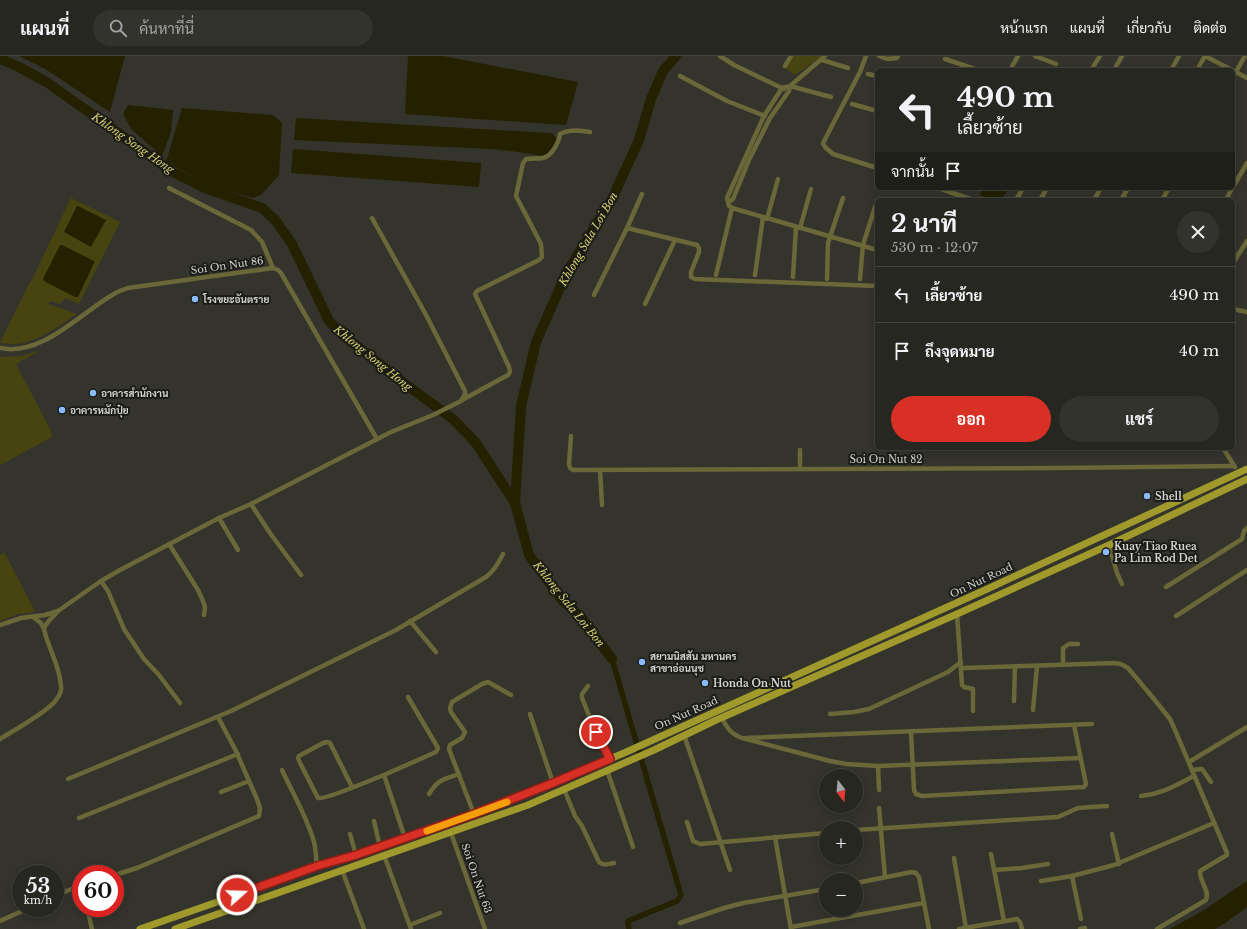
<!DOCTYPE html>
<html lang="th">
<meta charset="utf-8">
<style>
:root{--surface:#272721;--page:#33332e;--text:#f1f3f6;--muted:#a4a5a5;--line:#43443f;--accent:#d93025}
body{margin:0;font-family:"Libre Baskerville",Sarabun,serif;background:var(--page);color:var(--text);height:100vh;display:flex;flex-direction:column;font-size:15px;white-space:nowrap}
*{box-sizing:border-box;margin:0}
p{font-size:13px;color:var(--muted)}
.icon{flex:none;width:22px;height:22px;fill:none;stroke:currentColor;stroke-width:2;stroke-linecap:round;stroke-linejoin:round}
.map{position:relative;flex:1;overflow:hidden}
.panel{position:absolute;left:875px;top:142px;width:360px;height:252px;display:flex;flex-direction:column;background:var(--surface);border-radius:6px;box-shadow:0 2px 10px #0003,0 0 0 1px var(--line)}
.panel>*{flex:none}
.top-card{position:absolute;left:875px;top:12px;width:360px;height:122px;border-radius:6px;box-shadow:0 2px 10px #0003,0 0 0 1px var(--line);background:#272721;color:var(--text);overflow:hidden}
.needle{width:26px;rotate:164deg}
.controls{position:absolute;left:819px;top:713px;display:grid;gap:8px}
.controls a{display:grid;place-items:center;width:44px;height:44px;border-radius:50%;background:var(--surface);box-shadow:0 2px 10px #0003,0 0 0 1px var(--line);font-size:20px}
.speed{position:absolute;left:12px;top:809px;display:flex;gap:8px;font-size:20px;font-weight:700;text-align:center}
.speed>*{display:grid;place-content:center;width:52px;height:52px;border-radius:50%;background:var(--surface);box-shadow:0 2px 10px #0003,0 0 0 1px var(--line);line-height:1}
.speed small{font-size:10px;font-weight:400}
.speed .limit{border:6px solid #d22;background:#fff;color:#111}
.pin{position:absolute;display:grid;place-items:center;width:34px;height:34px;color:#fff;margin:-17px;border:2px solid #fff;border-radius:50%;box-shadow:0 1px 4px #0007}
.me{position:absolute;width:44px;margin:-22px;rotate:70deg;stroke-linejoin:round;filter:drop-shadow(0 0 3px #0008)}
.turn{display:flex;align-items:center;gap:14px;height:84px;padding:0 16px;font-size:18px}
.turn .icon{width:52px;height:52px;stroke-width:2.5}
.turn b{display:block;font-size:28px;line-height:34px}
.then{display:flex;align-items:center;height:38px;padding:0 16px;background:#0003;gap:8px;font-size:15px}
.round{display:grid;place-items:center;flex:none;width:42px;height:42px;border-radius:21px;background:var(--page)}
.headline{display:flex;align-items:center;justify-content:space-between;height:68px;padding:0 16px}
h1{font-size:24px;font-weight:700;line-height:30px}
.primary-button{display:flex;gap:8px;margin-top:auto;padding:8px 16px}
.primary-button a{flex:1;height:46px;border-radius:24px;background:var(--accent);color:#fff;font-size:16px;font-weight:700;line-height:46px;text-align:center}
.primary-button a+a{background:var(--page);color:var(--text)}
ul{padding:0;list-style:none}
li{display:flex;align-items:center;gap:12px;height:56px;padding:0 16px;border-top:1px solid var(--line)}
li div{flex:1}
li b{display:block;font-size:15px}
li em{font-style:normal}
header{display:flex;align-items:center;gap:24px;box-sizing:border-box;height:56px;padding:0 20px;background:var(--surface);border-bottom:1px solid var(--line)}
header strong{font-size:19px}
nav{display:flex;gap:22px;margin-inline-start:auto;font-size:14px}
.search{width:280px;height:36px;background:var(--page);display:flex;align-items:center;gap:10px;box-sizing:border-box;padding:0 14px;border-radius:22px;color:var(--muted);font-size:15px}
.map>svg:first-child{display:block}
.green{fill:#47440f}
.water{fill:#232100}
.lines{fill:none;stroke-linecap:round;stroke-linejoin:round}
.canal{stroke:#232100;stroke-width:5.5}
.river{stroke:#232100;stroke-width:10}
.street{stroke:#6a6839;stroke-width:4.5}
.primary{stroke:#a09a2d;stroke-width:7}
.route-casing{stroke:#8d1f18;stroke-width:10}
.route{stroke:#d93025;stroke-width:7}
.slow{stroke:#f59e0b;stroke-width:7}
.poi-dot{fill:#89bafc;stroke:#1b1b18;stroke-width:1.5}
.labels{text-anchor:middle;stroke-width:4;stroke-linejoin:round;paint-order:stroke}
.street-label{font-size:10px;fill:#d4d4cf;stroke:#1b1b18}
.poi-label{font-size:10px;font-weight:bold;fill:#d4d4cf;stroke:#1b1b18;text-anchor:start}
.water-label{font-size:11px;font-style:italic;fill:#d4cf6e;stroke:#1b1b18}
</style>
<header>
<strong>แผนที่</strong>
<div class="search"><svg class="icon" aria-label="search" viewBox="0 0 24 24"><circle cx="10" cy="10" r="6"/><path d="M15 15l6 6"/></svg>ค้นหาที่นี่</div>
<nav><a>หน้าแรก</a><a>แผนที่</a><a>เกี่ยวกับ</a><a>ติดต่อ</a></nav>
</header>
<div class="map">
<svg width="1247" height="873" viewBox="0 0 1247 873">
<rect width="100%" height="100%" fill="#34342c"/>
<g class="green">
<polygon points="794,0 822,0 795,19 786,13"/>
<path d="M71 142 120 166 79 248 65 242 60 248 50 245 48 248 77 258C58 270 36 288 13 288 9 288 4 287 0 287L30 226H31Z"/>
<polygon points="41,294 16,308 51,375 52,381 0,409 0,301 21,300"/>
<polygon points="4,496 35,555 30,557 18,558 0,565 0,499"/>
</g>
<g class="water">
<polygon points="19,0 125,0 110,56 47,14"/>
<polygon points="408,0 443,0 578,26 566,69 405,58"/>
<polygon points="128,49 173,54 171,76 162,100 132,74 123,58"/>
<polygon points="182,52 273,59 282,67 279,119 261,139 253,142 212,130 166,106"/>
<path d="M296 62 550 77C561 80 557 97 549 101L518 96 492 93 294 84Z"/>
<polygon points="293,93 481,107 479,131 291,117"/>
<polygon points="985,132 1009,132 1001,144 993,144 979,139"/>
<polygon points="77,150 78,150 106,164 91,191 64,176"/>
<polygon points="60,189 62,189 94,205 94,207 78,241 75,241 44,225 43,223"/>
<polygon points="1247,825 1247,851 1224,868 1215,873 1170,873 1204,854"/>
</g>
<g class="lines">
<polyline class="canal" points="612,603 681,839 677,845 628,865 629,873"/>
<g class="river">
<polyline points="0,3 19,11 48,27 173,116 205,132 262,152 276,165 292,188 329,265 344,280 404,327 454,364 476,387 515,447"/>
<polyline points="612,603 581,561 562,544 529,499 515,447 521,350 536,286 567,216 612,143 639,84 651,43 663,15 676,0"/>
</g>
<g class="street">
<polyline points="720,0 734,9 784,33"/>
<polyline points="825,0 790,30 782,32 764,60 727,142 729,150 732,152 877,194"/>
<polyline points="866,0 860,16 823,87 825,91 833,98 877,112"/>
<polyline points="879,0 887,3 897,2 898,0"/>
<polyline points="1035,0 1056,8"/>
<polyline points="1205,0 1232,14"/>
<polyline points="945,3 978,14"/>
<polyline points="822,4 848,12"/>
<polyline points="785,10 791,0"/>
<polyline points="1010,14 1018,0"/>
<polyline points="1091,14 1100,0"/>
<polyline points="1114,14 1122,0"/>
<polyline points="1171,14 1179,0"/>
<polyline points="1197,14 1205,0"/>
<polyline points="1234,15 1247,22"/>
<polyline points="868,18 877,20"/>
<polyline points="680,20 727,45 765,60"/>
<polyline points="1233,21 1245,0"/>
<polyline points="790,30 831,41"/>
<polyline points="852,48 877,55"/>
<polyline points="1233,131 1247,107"/>
<polyline points="169,132 251,174 262,186 273,212"/>
<polyline points="938,132 973,144"/>
<polyline points="642,138 627,172 697,189 699,192 699,196 691,216 691,221 695,223 877,230"/>
<polyline points="1123,141 1129,144"/>
<polyline points="1016,144 1023,132"/>
<polyline points="1040,144 1047,132"/>
<polyline points="1094,144 1101,132"/>
<polyline points="1121,144 1128,132"/>
<polyline points="1162,144 1169,132"/>
<polyline points="1226,144 1232,132"/>
<polyline points="729,146 733,143 749,104 770,62 789,35 790,30"/>
<polyline points="767,163 778,123"/>
<polyline points="800,172 811,133"/>
<polyline points="1233,207 1247,185"/>
<polyline points="716,219 732,152"/>
<polyline points="755,219 763,161"/>
<polyline points="793,221 796,171"/>
<polyline points="827,223 828,187 843,142"/>
<polyline points="860,223 863,189 875,151"/>
<polyline points="594,239 627,172"/>
<polyline points="645,248 675,184"/>
<polyline points="1233,253 1247,256"/>
<path d="M0 292C42 301 80 257 114 238 118 235 123 234 128 232L273 212 278 214 281 217 377 383"/>
<path d="M462 344 508 319 510 316 509 311 475 238 477 235 539 204 542 201 541 188 516 140 523 107 526 103C531 102 538 103 543 102 552 100 559 86 560 78 569 73 580 74 590 76"/>
<polyline points="571,380 569,408 570,412 573,414 1056,412 1234,410"/>
<polyline points="1223,392 1235,411"/>
<polyline points="800,413 800,394"/>
<polyline points="600,414 602,449"/>
<polyline points="251,448 270,477 301,519"/>
<polyline points="219,462 238,494"/>
<polyline points="169,488 198,534 203,545 205,551 204,559"/>
<polyline points="1109,489 1117,517 1122,528"/>
<polyline points="101,525 108,535 124,573 144,603 159,619 180,647"/>
<polyline points="1166,531 1242,483 1244,475 1247,472"/>
<polyline points="957,558 962,629 964,631 973,633 973,655"/>
<polyline points="1176,560 1247,514"/>
<polyline points="33,561 41,567 44,573"/>
<polyline points="410,565 436,596"/>
<polyline points="0,569 21,562 45,559 58,555 101,525 120,514 219,462 251,448 391,376 433,359 461,345 465,338 465,335 425,257 372,162"/>
<polyline points="1063,609 1063,592 1069,588 1078,588"/>
<path d="M962 612 1114 607 1121 608 1128 612 1154 643 1170 663 1175 674 1227 797V799L1200 815C1199 825 1210 834 1206 844L1157 873"/>
<polyline points="588,630 582,638 582,642 592,667 610,703"/>
<polyline points="1014,645 1015,610"/>
<polyline points="1033,654 1037,610"/>
<polyline points="530,658 553,727"/>
<polyline points="830,658 854,656 869,653 948,616 961,606"/>
<path d="M722 662C727 672 731 678 742 682L830 705 846 708 878 710 1081 702"/>
<polyline points="911,676 914,734 916,738 922,740 1084,731 1086,728 1074,669"/>
<polyline points="684,679 730,814"/>
<polyline points="746,682 1092,668"/>
<path d="M0 683C13 675 49 655 56 644 59 640 62 634 61 630 60 610 48 592 44 573 47 564 52 563 58 555"/>
<polyline points="1189,706 1247,671"/>
<polyline points="878,710 879,734"/>
<path d="M282 714C293 738 307 761 314 786 316 794 316 802 317 811"/>
<polyline points="607,714 633,791"/>
<polyline points="1192,714 1202,713 1211,726"/>
<path d="M68 723 231 655 396 574 486 521C495 514 498 507 503 498"/>
<path d="M352 731 330 687 327 686 323 687 299 700 298 702 300 707 318 742C326 744 373 723 384 719"/>
<path d="M564 733 575 760 582 770 599 806C604 810 608 808 614 807"/>
<polyline points="221,736 249,725"/>
<path d="M429 738C438 723 443 724 459 718"/>
<path d="M1141 740C1162 738 1176 729 1194 720"/>
<polyline points="879,752 885,821"/>
<polyline points="474,758 449,693 450,689 462,682 465,676 451,656 450,652 452,646 482,628 488,626 511,639"/>
<polyline points="79,762 238,698"/>
<polyline points="374,765 380,791"/>
<polyline points="687,766 693,785 700,788 826,777"/>
<polyline points="856,774 1058,761 1078,752 1107,750"/>
<polyline points="451,777 485,873"/>
<polyline points="350,778 356,799"/>
<polyline points="1112,778 1119,808"/>
<polyline points="775,781 791,873"/>
<polyline points="405,782 384,719 436,696 438,692 408,641"/>
<polyline points="991,798 1004,865"/>
<polyline points="384,799 411,873"/>
<polyline points="954,802 966,872"/>
<polyline points="342,814 364,873"/>
<polyline points="994,814 1022,812 1048,808"/>
<polyline points="115,819 137,812 259,760 260,752 257,743 235,693 218,661"/>
<polyline points="1072,820 1081,863"/>
<polyline points="1041,825 1072,820 1114,809 1214,767"/>
<polyline points="856,827 912,816 916,817 919,821 929,873"/>
<polyline points="55,840 81,829"/>
<polyline points="87,852 92,873"/>
<polyline points="0,865 29,852"/>
<polyline points="680,867 724,852 743,847 826,833"/>
<polyline points="410,869 440,857"/>
<polyline points="791,871 924,847"/>
<polyline points="959,873 1017,863 1020,866 1022,873"/>
<polyline points="1080,873 1085,872"/>
</g>
<g class="primary">
<polyline points="140,873 317,811 356,799 474,758 553,727 624,697 985,534 1247,413"/>
<polyline points="175,873 528,749 654,694 714,665 957,558 1109,489 1247,423"/>
</g>
</g>
<g class="lines">
<defs>
<polyline id="route" points="237,839 317,810 356,799 474,758 553,727 610,703 596,676"/>
</defs>
<use href="#route" class="route-casing"/>
<use href="#route" class="route"/>
<polyline class="slow" points="427,775 507,746"/>
</g>
<g class="poi-dot">
<circle cx="195" cy="243" r="4"/>
<circle cx="93" cy="337" r="4"/>
<circle cx="62" cy="354" r="4"/>
<circle cx="1147" cy="440" r="4"/>
<circle cx="1106" cy="496" r="4"/>
<circle cx="642" cy="606" r="4"/>
<circle cx="705" cy="627" r="4"/>
</g>
<g class="labels">
<g class="street-label">
<text transform="translate(227 209) rotate(-8)" y="4">Soi On Nut 86</text>
<text x="886" y="407">Soi On Nut 82</text>
<text transform="translate(981 524) rotate(-25)" y="4">On Nut Road</text>
<text transform="translate(686 657) rotate(-24)" y="4">On Nut Road</text>
<text transform="translate(477 822) rotate(71)" y="4">Soi On Nut 63</text>
</g>
<g class="poi-label">
<text x="203" y="247">โรงขยะอันตราย</text>
<text x="101" y="341">อาคารสำนักงาน</text>
<text x="70" y="358">อาคารหมักปุ๋ย</text>
<text x="1155" y="444">Shell</text>
<text x="1114" y="494">Kuay Tiao Ruea<tspan x="1114" dy="12">Pa Lim Rod Det</tspan></text>
<text x="650" y="604">สยามนิสสัน มหานคร<tspan x="650" dy="12">สาขาอ่อนนุช</tspan></text>
<text x="713" y="631">Honda On Nut</text>
</g>
<g class="water-label">
<text transform="translate(133 87) rotate(35)" y="4">Khlong Song Hong</text>
<text transform="translate(588 183) rotate(-60)" y="4">Khlong Sala Loi Bon</text>
<text transform="translate(373 302) rotate(39)" y="4">Khlong Song Hong</text>
<text transform="translate(569 548) rotate(51)" y="4">Khlong Sala Loi Bon</text>
</g>
</g>
</svg>
<div class="controls">
<a><svg class="needle" viewBox="-14 -14 28 28"><path d="M0-13l5 13h-10z" fill="#e53935"/><path d="M0 13l5-13h-10z" fill="#a4a5a5"/></svg></a>
<a>+</a>
<a>−</a>
</div>
<div class="speed"><div>53<small>km/h</small></div><div class="limit">60</div></div>
<div class="pin" style="left:596px;top:676px;background:#d93025"><svg class="icon" aria-label="arrive" viewBox="0 0 24 24"><path d="M6 21V4h12l-3 4 3 4H6"/></svg></div>
<svg class="me" style="left:237px;top:839px" viewBox="-20 -20 40 40"><circle r="17" fill="#d93025" stroke="#fff" stroke-width="3"/><path d="M0-11L8 9 0 5-8 9z" fill="#fff"/></svg>
<div class="top-card">
<div class="turn"><svg class="icon" aria-label="left" viewBox="0 0 24 24"><path d="M17 20v-9H6M10 6l-5 5 5 5"/></svg><div><b>490 m</b>เลี้ยวซ้าย</div></div>
<div class="then">จากนั้น<svg class="icon" aria-label="arrive" viewBox="0 0 24 24"><path d="M6 21V4h12l-3 4 3 4H6"/></svg></div>
</div>
<section class="panel">
<div class="headline"><div><h1>2 นาที</h1><p>530 m · 12:07</p></div><a class="round"><svg class="icon" aria-label="close" viewBox="0 0 24 24"><path d="M6 6l12 12M18 6L6 18"/></svg></a></div>
<ul>
<li><svg class="icon" aria-label="left" viewBox="0 0 24 24"><path d="M17 20v-9H6M10 6l-5 5 5 5"/></svg><div><b>เลี้ยวซ้าย</b></div><em>490 m</em></li>
<li><svg class="icon" aria-label="arrive" viewBox="0 0 24 24"><path d="M6 21V4h12l-3 4 3 4H6"/></svg><div><b>ถึงจุดหมาย</b></div><em>40 m</em></li>
</ul>
<div class="primary-button"><a>ออก</a><a>แชร์</a></div>
</section>
</div>
